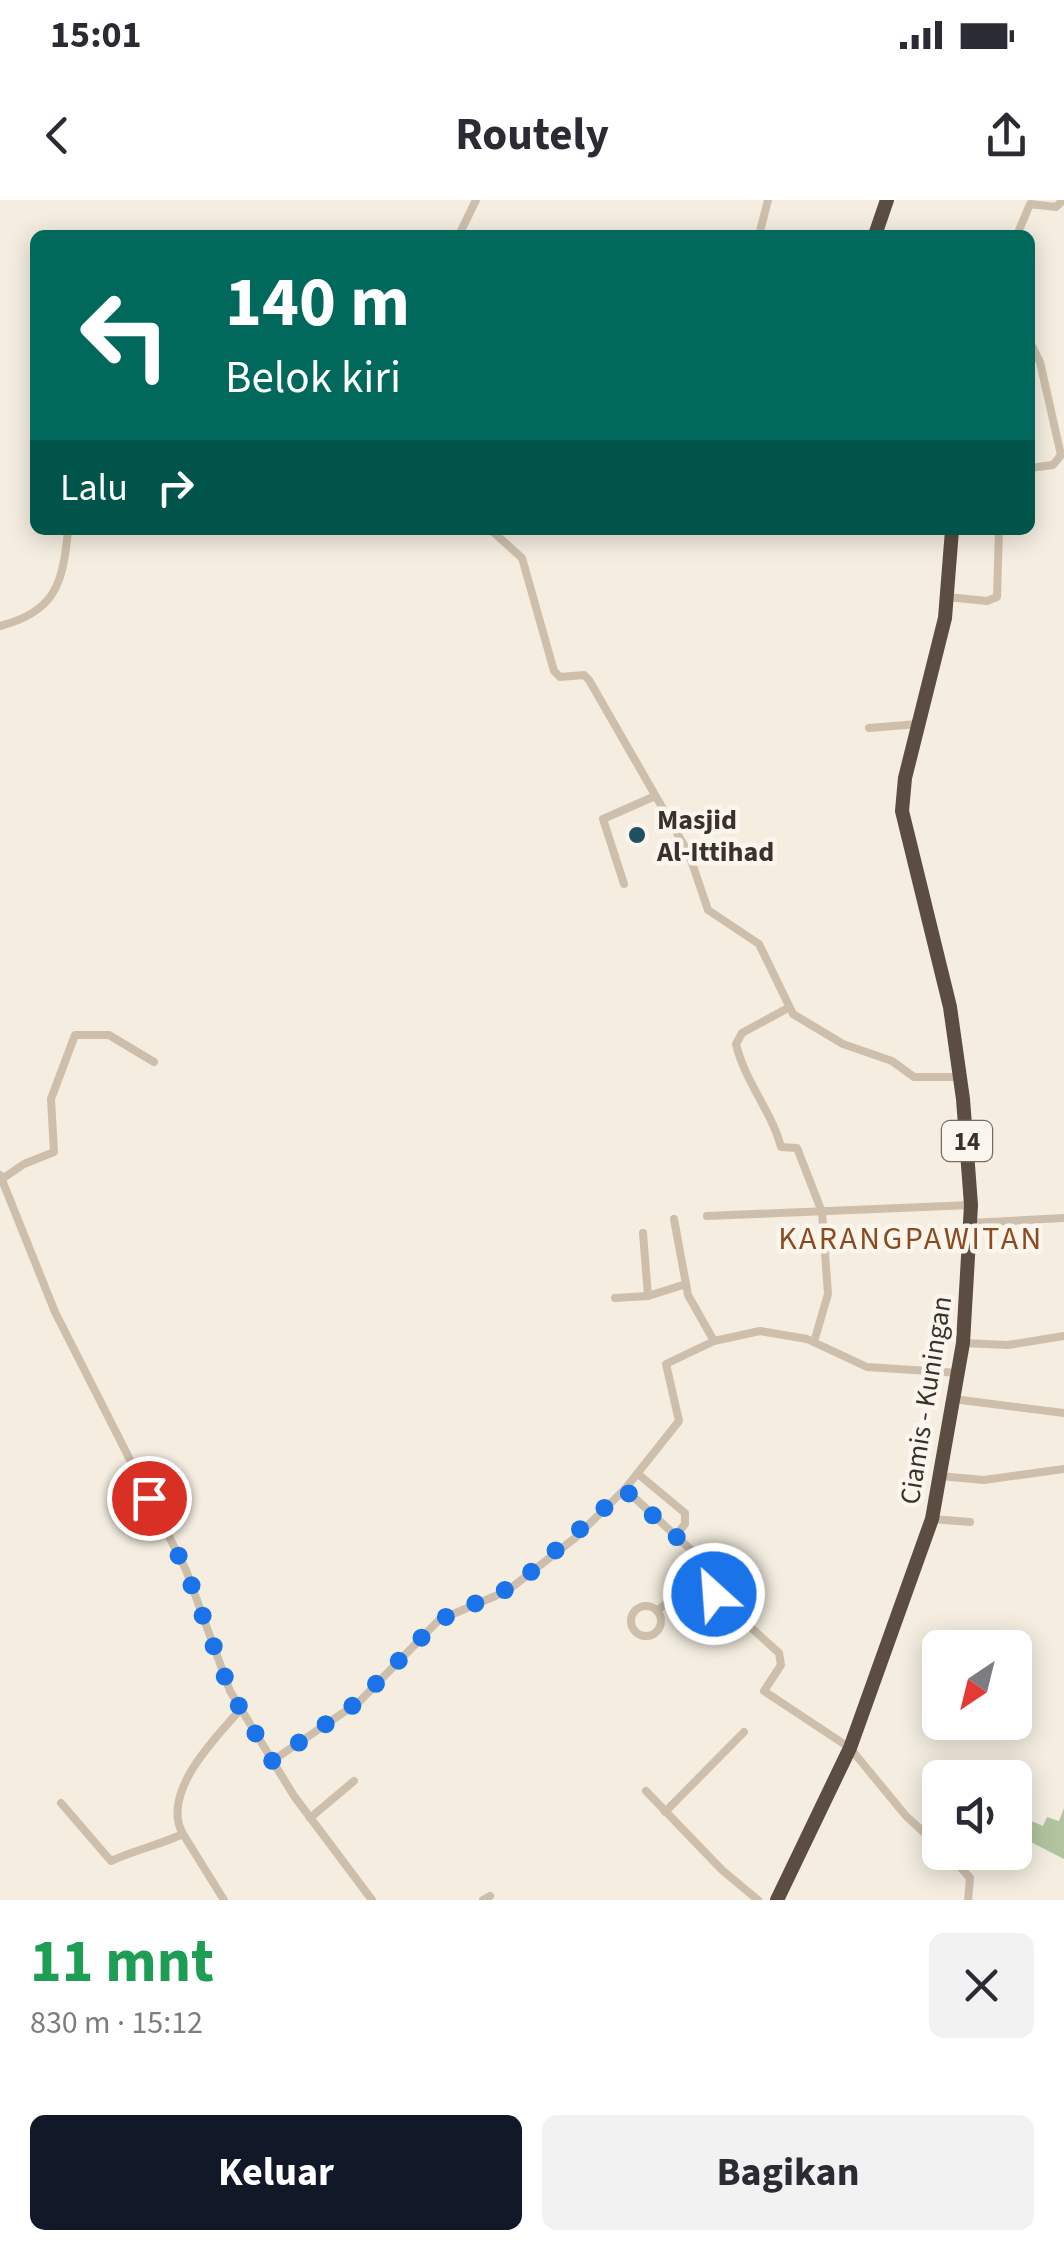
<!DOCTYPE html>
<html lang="id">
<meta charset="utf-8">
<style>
:root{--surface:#fff;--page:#f2f2f3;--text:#2b2b33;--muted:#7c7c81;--accent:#111827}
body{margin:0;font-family:"Source Sans 3",sans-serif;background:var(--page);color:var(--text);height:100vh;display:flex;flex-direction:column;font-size:38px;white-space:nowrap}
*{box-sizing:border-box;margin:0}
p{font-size:32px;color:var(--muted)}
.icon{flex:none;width:55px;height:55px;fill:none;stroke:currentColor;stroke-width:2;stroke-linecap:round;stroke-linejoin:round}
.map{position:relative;height:1700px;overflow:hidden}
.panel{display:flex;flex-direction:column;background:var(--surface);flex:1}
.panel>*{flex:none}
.top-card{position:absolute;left:30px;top:30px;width:1005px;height:305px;border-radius:15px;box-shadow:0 5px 25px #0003;background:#00695c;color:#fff;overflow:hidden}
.needle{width:65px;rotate:215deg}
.fabs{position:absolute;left:922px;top:1430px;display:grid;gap:20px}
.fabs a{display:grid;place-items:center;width:110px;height:110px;border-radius:15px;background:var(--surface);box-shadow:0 5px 25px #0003;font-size:50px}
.pin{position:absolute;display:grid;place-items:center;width:85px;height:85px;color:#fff;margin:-42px;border:5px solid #fff;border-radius:50%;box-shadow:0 2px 10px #0007}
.me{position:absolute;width:110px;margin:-55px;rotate:334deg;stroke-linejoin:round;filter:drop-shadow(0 0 8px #0008)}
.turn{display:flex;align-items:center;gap:35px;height:210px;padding:0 30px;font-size:45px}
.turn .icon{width:130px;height:130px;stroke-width:2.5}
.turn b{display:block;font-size:70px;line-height:85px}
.then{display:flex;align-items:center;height:95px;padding:0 30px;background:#0003;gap:20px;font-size:38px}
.round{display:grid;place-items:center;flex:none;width:105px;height:105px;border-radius:15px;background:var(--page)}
.overview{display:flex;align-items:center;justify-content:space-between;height:170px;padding:0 30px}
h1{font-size:60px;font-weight:700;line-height:75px;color:#1e9e55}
.button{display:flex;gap:20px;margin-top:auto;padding:20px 30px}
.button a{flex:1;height:115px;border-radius:15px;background:var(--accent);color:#fff;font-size:40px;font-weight:700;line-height:115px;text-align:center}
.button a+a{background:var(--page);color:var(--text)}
.status{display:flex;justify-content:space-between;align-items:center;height:70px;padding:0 50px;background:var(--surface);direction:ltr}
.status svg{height:28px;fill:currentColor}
header{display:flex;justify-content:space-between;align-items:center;height:130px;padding:0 30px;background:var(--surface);font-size:45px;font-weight:700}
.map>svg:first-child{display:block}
.green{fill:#b2c49f}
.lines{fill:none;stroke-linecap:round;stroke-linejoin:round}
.street{stroke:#cdbfab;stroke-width:8}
.highway{stroke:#5b4d41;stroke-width:14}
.route{stroke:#1a73e8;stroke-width:18;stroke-dasharray:0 32.4}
.poi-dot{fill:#1e505e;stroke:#fbf6ed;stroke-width:4}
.labels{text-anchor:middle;stroke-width:9;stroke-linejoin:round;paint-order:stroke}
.shield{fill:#fbf6ed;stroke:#746d64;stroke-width:2.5}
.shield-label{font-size:25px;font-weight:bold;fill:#3a322a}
.poi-label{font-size:28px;font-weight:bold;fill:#3a322a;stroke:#fbf6ed;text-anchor:start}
.street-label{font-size:28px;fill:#3a322a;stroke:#fbf6ed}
.quarter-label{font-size:32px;letter-spacing:2.5px;fill:#8c4a21;stroke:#fbf6ed}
</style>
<div class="status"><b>15:01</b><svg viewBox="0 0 49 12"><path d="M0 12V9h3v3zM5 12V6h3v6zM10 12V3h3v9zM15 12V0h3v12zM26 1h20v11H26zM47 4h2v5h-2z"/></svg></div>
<header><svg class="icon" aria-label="back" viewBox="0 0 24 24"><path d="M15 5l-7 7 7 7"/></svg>Routely<svg class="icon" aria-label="share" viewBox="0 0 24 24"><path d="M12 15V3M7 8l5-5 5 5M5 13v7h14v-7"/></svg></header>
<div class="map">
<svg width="1064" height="1700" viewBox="0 0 1064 1700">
<rect width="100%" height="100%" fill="#f4ede0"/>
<polygon class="green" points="1064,1608 1064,1659 1015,1634 1015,1614 1043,1626 1047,1617 1059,1621"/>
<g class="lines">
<g class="street">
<polyline points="459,35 476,0"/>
<polyline points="759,35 768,0"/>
<polyline points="1017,35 1030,4 1056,7 1063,0"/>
<polyline points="1030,142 1040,162 1061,255 1053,265 1030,268"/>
<polyline points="491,330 522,358 554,471 560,477 584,475 589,480 689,654 708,710 759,744 793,814 843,844 892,861 914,877 960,877"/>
<polyline points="947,397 987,401 997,397 999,330"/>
<path d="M0 426C55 412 63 384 68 330"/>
<polyline points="869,528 918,524"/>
<polyline points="624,684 603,619 653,597"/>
<path d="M788 808 742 833 736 844C745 882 771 910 781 947L797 948 822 1012 828 1094 814 1142"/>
<polyline points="0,975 55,1112 186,1370 230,1491 294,1596 372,1700"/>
<polyline points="2,979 24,964 54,952 51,899 75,835 109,835 154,862"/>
<polyline points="707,1016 971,1005"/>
<polyline points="674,1019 688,1095 714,1141 760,1131 807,1139 867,1167 959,1173"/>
<polyline points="970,1023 1064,1018"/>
<polyline points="643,1033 648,1096 686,1084"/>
<polyline points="615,1098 648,1096"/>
<polyline points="963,1143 1008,1145 1064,1136"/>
<polyline points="953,1199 1064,1213"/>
<polyline points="638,1274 685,1313 685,1324 676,1335"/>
<polyline points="939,1276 984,1280 1064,1269"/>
<polyline points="625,1289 715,1372 716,1396 779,1453 781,1465 764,1491 850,1548 906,1616 940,1647"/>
<polyline points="932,1319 970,1322"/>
<circle cx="646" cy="1421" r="15"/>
<polyline points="658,1410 678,1394 694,1396 717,1373"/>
<polyline points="272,1561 359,1502 439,1420 507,1391 575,1338 625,1289 679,1221 666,1164 714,1141"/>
<polyline points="646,1591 722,1670 758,1700"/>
<path d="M61 1603 111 1661C135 1650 159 1645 183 1634 160 1594 214 1539 240 1510"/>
<polyline points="665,1612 744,1532"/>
<polyline points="310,1618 354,1581"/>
<polyline points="183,1634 224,1700"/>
<polyline points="947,1652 970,1678 968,1700"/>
<polyline points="483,1700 490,1696"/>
</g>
<g class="highway">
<polyline points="875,35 887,0"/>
<polyline points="777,1700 850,1548 932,1319 963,1143 971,1005 963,899 950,807 902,611 905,578 945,418 952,330"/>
</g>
</g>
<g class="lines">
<polyline class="route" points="149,1298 186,1370 230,1491 272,1561 358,1502 439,1420 516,1385 625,1290 715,1372 714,1394"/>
</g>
<circle class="poi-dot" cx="637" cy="635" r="10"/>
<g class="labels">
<rect class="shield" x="942" y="921" width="50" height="40" rx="8"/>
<g class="shield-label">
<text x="967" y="950">14</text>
</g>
<g class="poi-label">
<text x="657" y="629">Masjid<tspan x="657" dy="32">Al-Ittihad</tspan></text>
</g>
<g class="street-label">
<text transform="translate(925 1200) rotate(-81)" y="10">Ciamis - Kuningan</text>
</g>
<g class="quarter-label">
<text x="911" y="1049">KARANGPAWITAN</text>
</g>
</g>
</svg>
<div class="fabs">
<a><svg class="needle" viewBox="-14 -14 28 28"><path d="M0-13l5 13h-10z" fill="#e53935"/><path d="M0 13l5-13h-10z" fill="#7c7c81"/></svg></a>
<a><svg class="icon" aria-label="sound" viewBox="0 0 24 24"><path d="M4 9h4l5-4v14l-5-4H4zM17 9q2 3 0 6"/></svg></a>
</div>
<div class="pin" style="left:149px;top:1298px;background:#d93025"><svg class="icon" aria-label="arrive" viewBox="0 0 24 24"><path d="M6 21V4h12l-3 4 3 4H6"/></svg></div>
<svg class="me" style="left:714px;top:1394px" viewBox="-20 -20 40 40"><circle r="17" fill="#1a73e8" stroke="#fff" stroke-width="3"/><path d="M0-11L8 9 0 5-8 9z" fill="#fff"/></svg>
<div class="top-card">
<div class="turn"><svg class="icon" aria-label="left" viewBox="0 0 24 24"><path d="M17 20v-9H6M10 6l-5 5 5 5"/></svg><div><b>140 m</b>Belok kiri</div></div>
<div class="then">Lalu<svg class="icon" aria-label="right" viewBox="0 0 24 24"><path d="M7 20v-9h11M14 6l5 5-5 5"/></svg></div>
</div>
</div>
<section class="panel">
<div class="overview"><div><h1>11 mnt</h1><p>830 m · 15:12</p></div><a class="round"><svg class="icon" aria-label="close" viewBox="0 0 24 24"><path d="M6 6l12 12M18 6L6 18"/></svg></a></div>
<div class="button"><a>Keluar</a><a>Bagikan</a></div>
</section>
